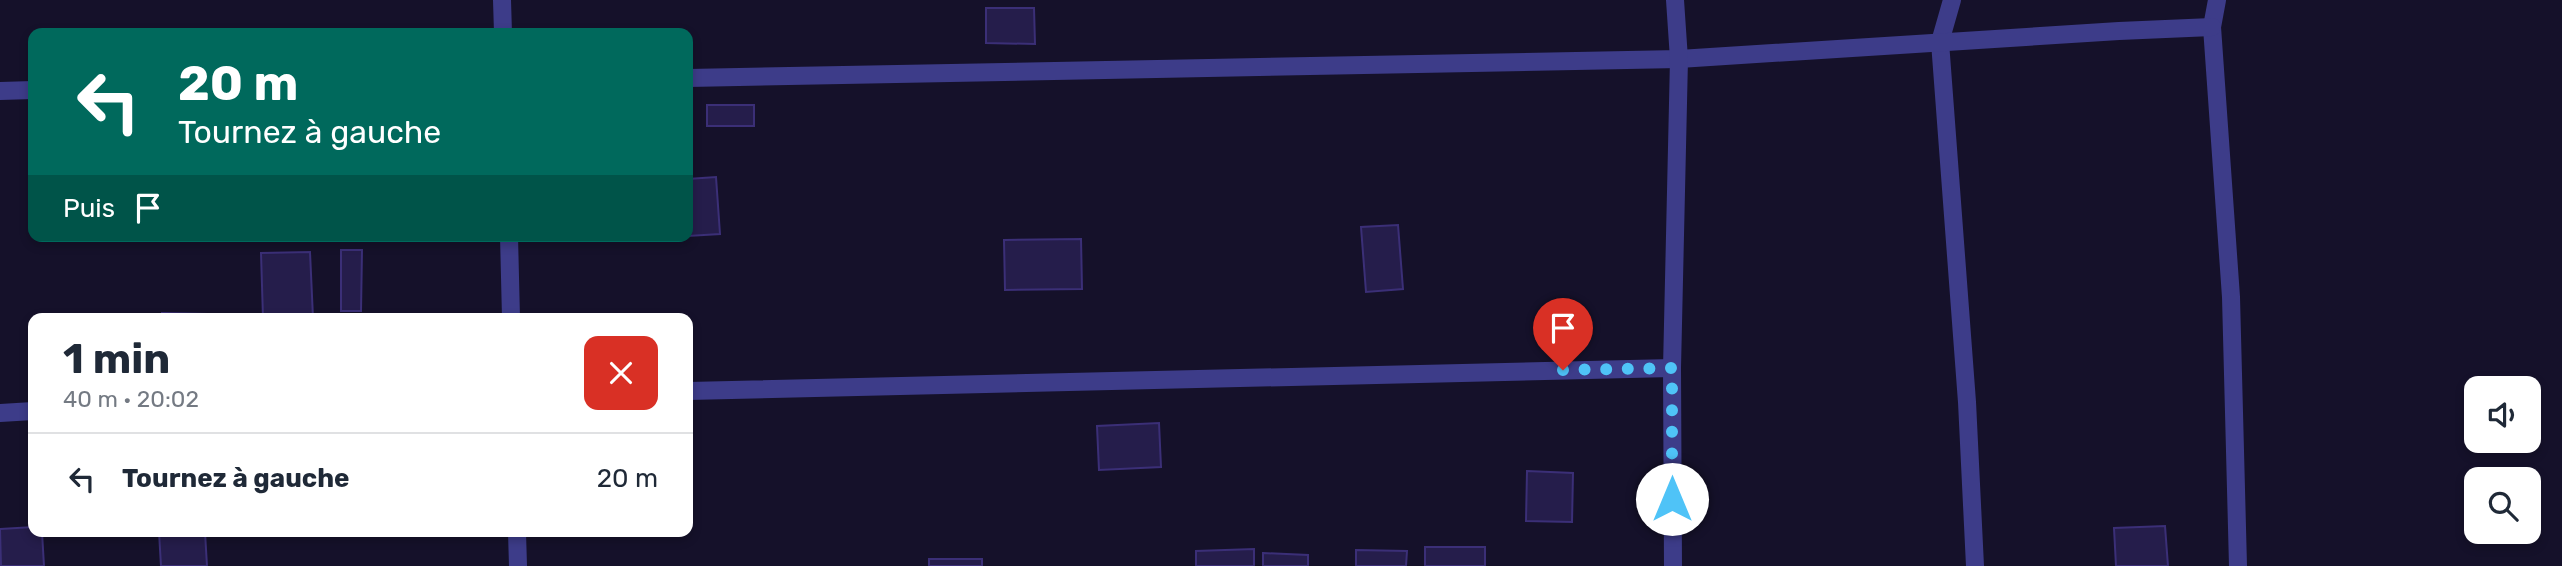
<!DOCTYPE html>
<html lang="fr">
<meta charset="utf-8">
<style>
:root{--surface:#fff;--page:#f2f2f3;--text:#1f2937;--muted:#747a83;--line:#e0e1e3}
body{margin:0;font-family:Rubik,sans-serif;background:var(--page);color:var(--text);height:100vh;display:flex;flex-direction:column;font-size:26px;white-space:nowrap}
*{box-sizing:border-box;margin:0}
p{font-size:23px;color:var(--muted)}
.icon{flex:none;width:38px;height:38px;fill:none;stroke:currentColor;stroke-width:2;stroke-linecap:round;stroke-linejoin:round}
.map{position:relative;flex:1;overflow:hidden}
.panel{position:absolute;left:28px;top:313px;width:665px;height:224px;display:flex;flex-direction:column;background:var(--surface);border-radius:14px;box-shadow:0 4px 10px #0003}
.panel>*{flex:none}
.hud{position:absolute;left:28px;top:28px;width:665px;height:214px;border-radius:14px;box-shadow:0 4px 10px #0003;background:#00695c;color:#fff;overflow:hidden}
.controls{position:absolute;left:2464px;top:376px;display:grid;gap:14px}
.controls a{display:grid;place-items:center;width:77px;height:77px;border-radius:14px;background:var(--surface);box-shadow:0 4px 10px #0003;font-size:35px}
.pin{position:absolute;display:grid;place-items:center;width:60px;height:60px;color:#fff;margin:-72px -30px;border-radius:50% 50% 50% 0;rotate:-45deg;box-shadow:0 0 7px #0007}
.pin .icon{rotate:45deg}
.me{position:absolute;width:77px;margin:-38px;rotate:0deg;stroke-linejoin:round;filter:drop-shadow(0 0 5px #0008)}
.turn{display:flex;align-items:center;gap:24px;height:147px;padding:0 35px;font-size:32px}
.turn .icon{width:91px;height:91px;stroke-width:2.5}
.turn b{display:block;font-size:49px;line-height:60px}
.then{display:flex;align-items:center;height:66px;padding:0 35px;background:#0003;gap:14px;font-size:26px}
.round{display:grid;place-items:center;flex:none;width:74px;height:74px;border-radius:14px;background:var(--page)}
.head{display:flex;align-items:center;justify-content:space-between;height:119px;padding:0 35px}
h1{font-size:42px;font-weight:700;line-height:52px}
ul{padding:0;list-style:none}
li{display:flex;align-items:center;gap:21px;height:91px;padding:0 35px;border-top:2px solid var(--line)}
li div{flex:1}
li b{display:block;font-size:26px}
li em{font-style:normal}
.map>svg:first-child{display:block}
.building{fill:#251d4b;stroke:#3b2f77;stroke-width:2}
.lines{fill:none;stroke-linecap:round;stroke-linejoin:round}
.minor{stroke:#3d3c89;stroke-width:18}
.route{stroke:#4fc3f7;stroke-width:12;stroke-dasharray:0 21.6}
</style>
<div class="map">
<svg width="2562" height="566" viewBox="0 0 2562 566">
<rect width="100%" height="100%" fill="#15112a"/>
<g class="building">
<polygon points="986,8 1034,8 1035,44 986,43"/>
<rect x="707" y="105" width="47" height="21"/>
<polygon points="716,177 720,234 688,236 688,179"/>
<polygon points="1398,225 1403,289 1366,292 1361,227"/>
<polygon points="369,236 464,236 464,237 369,240"/>
<polygon points="1081,239 1082,289 1005,290 1004,240"/>
<polygon points="341,250 362,250 361,311 341,311"/>
<polygon points="310,252 313,318 263,318 261,253"/>
<polygon points="162,313 207,314 206,318 162,318"/>
<polygon points="1159,423 1161,467 1099,470 1097,426"/>
<polygon points="1527,471 1573,473 1572,522 1526,521"/>
<polygon points="2165,526 2168,566 2116,566 2114,528"/>
<polygon points="33,527 33,532 42,532 44,566 1,566 0,529"/>
<polygon points="159,532 205,532 207,566 161,566"/>
<rect x="1425" y="547" width="60" height="19"/>
<polygon points="1254,549 1254,566 1196,566 1196,551"/>
<polygon points="1356,550 1407,551 1406,566 1356,566"/>
<polygon points="1263,553 1308,555 1308,566 1263,566"/>
<rect x="929" y="559" width="53" height="7"/>
</g>
<g class="lines">
<g class="minor">
<polyline points="502,0 503,33"/>
<polyline points="1952,0 1940,42 1967,402 1975,566"/>
<polyline points="2217,0 2212,27 2231,297 2238,566"/>
<polyline points="688,78 1679,59 2119,31 2212,27"/>
<polyline points="0,91 33,90"/>
<polyline points="509,236 511,318"/>
<polyline points="688,391 1672,368"/>
<polyline points="0,413 33,411"/>
<polyline points="517,532 518,566"/>
<polyline points="1673,566 1672,368 1679,59 1675,0"/>
</g>
</g>
<g class="lines">
<polyline class="route" points="1563,370 1672,368 1672,499"/>
</g>
</svg>
<div class="controls">
<a><svg class="icon" aria-label="sound" viewBox="0 0 24 24"><path d="M4 9h4l5-4v14l-5-4H4zM17 9q2 3 0 6"/></svg></a>
<a><svg class="icon" aria-label="search" viewBox="0 0 24 24"><circle cx="10" cy="10" r="6"/><path d="M15 15l6 6"/></svg></a>
</div>
<div class="pin" style="left:1563px;top:370px;background:#d93025"><svg class="icon" aria-label="arrive" viewBox="0 0 24 24"><path d="M6 21V4h12l-3 4 3 4H6"/></svg></div>
<svg class="me" style="left:1672px;top:499px" viewBox="-20 -20 40 40"><circle r="19" fill="#fff"/><path d="M0-13L10 11 0 6-10 11z" fill="#4fc3f7"/></svg>
<div class="hud">
<div class="turn"><svg class="icon" aria-label="left" viewBox="0 0 24 24"><path d="M17 20v-9H6M10 6l-5 5 5 5"/></svg><div><b>20 m</b>Tournez à gauche</div></div>
<div class="then">Puis<svg class="icon" aria-label="arrive" viewBox="0 0 24 24"><path d="M6 21V4h12l-3 4 3 4H6"/></svg></div>
</div>
<section class="panel">
<div class="head"><div><h1>1 min</h1><p>40 m · 20:02</p></div><a class="round" style="background:#d93025;color:#fff"><svg class="icon" aria-label="close" viewBox="0 0 24 24"><path d="M6 6l12 12M18 6L6 18"/></svg></a></div>
<ul>
<li><svg class="icon" aria-label="left" viewBox="0 0 24 24"><path d="M17 20v-9H6M10 6l-5 5 5 5"/></svg><div><b>Tournez à gauche</b></div><em>20 m</em></li>
</ul>
</section>
</div>
